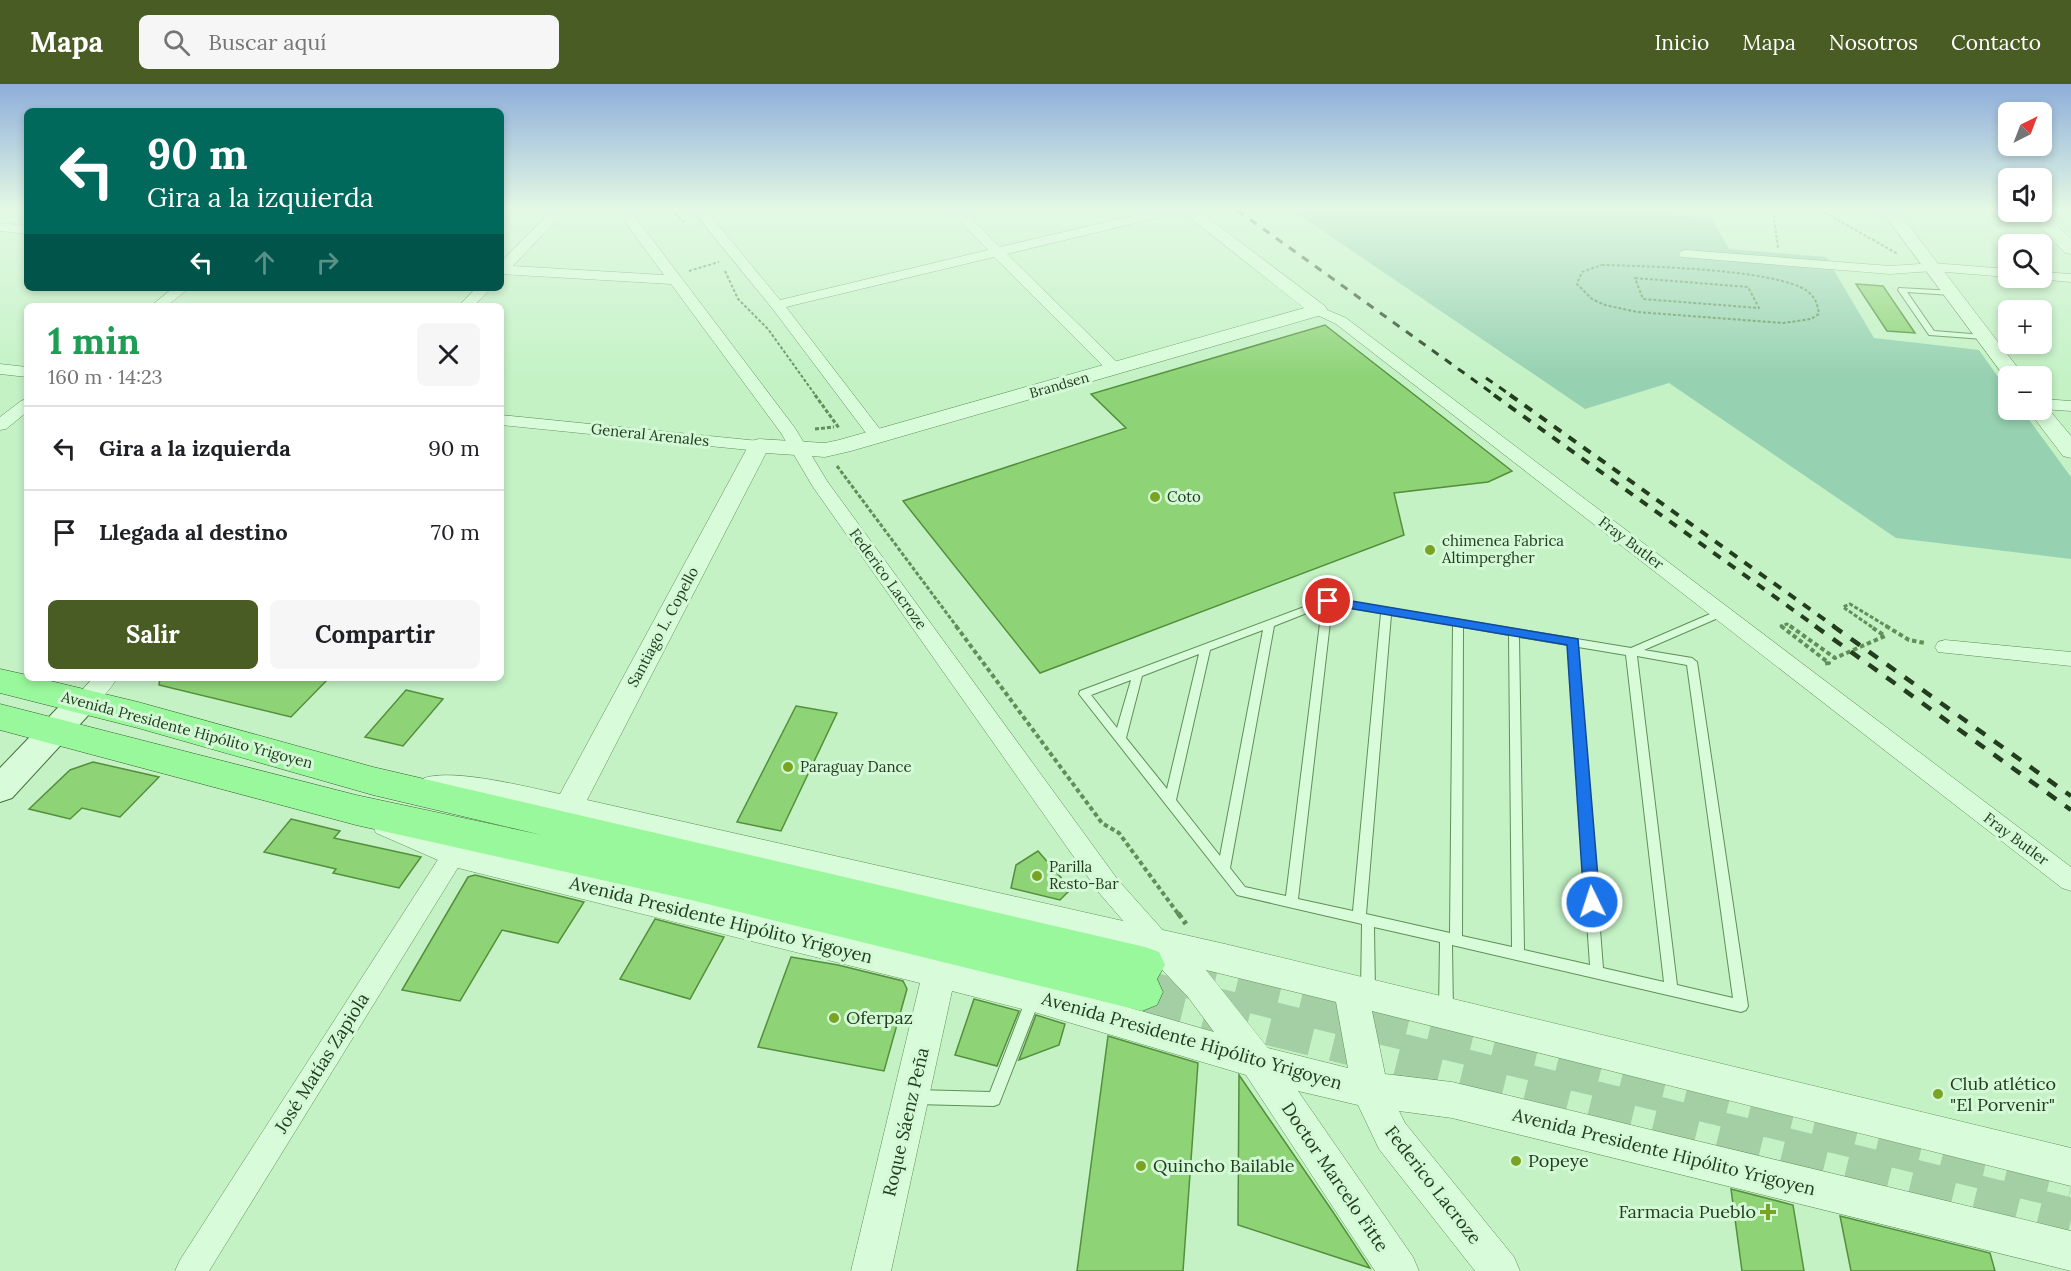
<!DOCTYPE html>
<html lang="es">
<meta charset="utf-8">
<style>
:root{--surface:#fff;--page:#f6f6f6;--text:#202124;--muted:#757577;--line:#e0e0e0;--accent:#485c24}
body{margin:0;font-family:Lora,serif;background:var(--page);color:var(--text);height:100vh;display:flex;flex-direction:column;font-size:22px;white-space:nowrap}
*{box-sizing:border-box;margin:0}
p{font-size:20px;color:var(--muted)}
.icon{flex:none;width:33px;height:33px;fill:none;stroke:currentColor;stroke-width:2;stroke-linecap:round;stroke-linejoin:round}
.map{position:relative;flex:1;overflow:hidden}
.details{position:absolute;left:24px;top:219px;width:480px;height:378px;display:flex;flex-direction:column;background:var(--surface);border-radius:9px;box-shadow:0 3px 9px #0003}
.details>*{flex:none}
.top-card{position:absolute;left:24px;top:24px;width:480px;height:183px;border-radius:9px;box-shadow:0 3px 9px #0003;background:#00695c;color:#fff;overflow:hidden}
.needle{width:39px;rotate:42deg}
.tools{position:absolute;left:1998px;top:18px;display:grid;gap:12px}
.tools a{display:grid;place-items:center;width:54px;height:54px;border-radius:9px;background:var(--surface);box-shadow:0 3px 9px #0003;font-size:30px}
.pin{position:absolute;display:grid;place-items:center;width:51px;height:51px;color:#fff;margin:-26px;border:3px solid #fff;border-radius:50%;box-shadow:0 2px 6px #0007}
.me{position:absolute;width:66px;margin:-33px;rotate:356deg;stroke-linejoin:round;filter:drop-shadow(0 0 4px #0008)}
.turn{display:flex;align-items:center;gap:21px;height:126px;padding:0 24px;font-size:27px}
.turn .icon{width:78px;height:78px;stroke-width:2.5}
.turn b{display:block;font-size:42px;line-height:51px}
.lanes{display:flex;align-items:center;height:57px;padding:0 24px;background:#0003;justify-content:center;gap:30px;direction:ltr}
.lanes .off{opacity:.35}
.round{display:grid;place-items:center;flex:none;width:63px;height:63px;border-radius:9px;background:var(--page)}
.overview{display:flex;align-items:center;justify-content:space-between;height:102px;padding:0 24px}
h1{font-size:36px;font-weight:800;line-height:45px;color:#1e9e55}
.action{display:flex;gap:12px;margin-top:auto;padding:12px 24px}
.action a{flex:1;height:69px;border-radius:9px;background:var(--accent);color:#fff;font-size:24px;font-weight:800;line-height:69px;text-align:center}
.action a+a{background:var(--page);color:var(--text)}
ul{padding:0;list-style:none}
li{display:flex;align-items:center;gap:18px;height:84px;padding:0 24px;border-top:2px solid var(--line)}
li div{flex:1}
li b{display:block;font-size:22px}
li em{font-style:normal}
header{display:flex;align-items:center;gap:36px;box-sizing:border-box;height:84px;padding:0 30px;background:var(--accent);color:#fff}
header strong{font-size:28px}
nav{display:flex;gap:33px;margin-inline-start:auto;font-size:21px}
.search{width:420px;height:54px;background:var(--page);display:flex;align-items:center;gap:15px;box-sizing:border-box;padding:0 21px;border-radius:9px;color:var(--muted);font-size:22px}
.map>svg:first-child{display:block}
.green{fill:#96d1b1}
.building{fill:#8ed376;stroke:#53903c;stroke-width:1.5}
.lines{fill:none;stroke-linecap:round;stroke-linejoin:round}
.primary-tunnel{stroke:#a4cea4;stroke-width:44;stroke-dasharray:44 22;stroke-linecap:butt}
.service-casing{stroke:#608f58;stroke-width:2}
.minor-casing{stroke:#608f58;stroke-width:1}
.tertiary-casing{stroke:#608f58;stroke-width:1}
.secondary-casing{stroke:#44703b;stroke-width:2}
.primary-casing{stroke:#365c2d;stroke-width:1}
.path-far3{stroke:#608f58;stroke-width:2;stroke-dasharray:3 2;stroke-linecap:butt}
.path-far2{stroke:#608f58;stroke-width:3;stroke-dasharray:4 2;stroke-linecap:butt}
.path-far1{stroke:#608f58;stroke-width:4;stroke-dasharray:4.5 3;stroke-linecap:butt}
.path{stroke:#608f58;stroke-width:5;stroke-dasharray:6 4;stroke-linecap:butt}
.service{fill:#d8fcd9;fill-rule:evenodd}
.minor{fill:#d8fcd9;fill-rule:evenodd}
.tertiary{fill:#d8fcd9;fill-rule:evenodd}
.secondary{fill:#d8fcd9;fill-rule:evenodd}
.primary{fill:#99f89b;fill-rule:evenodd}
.rail-far2{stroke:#233d1e;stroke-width:3;stroke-dasharray:8 8;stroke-linecap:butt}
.rail-far1{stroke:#233d1e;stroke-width:4;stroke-dasharray:9 9;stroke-linecap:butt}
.rail{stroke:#233d1e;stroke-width:4.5;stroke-dasharray:11 11;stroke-linecap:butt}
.route{fill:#1a73e8;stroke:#114b97;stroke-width:1.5}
.poi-dot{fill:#7aa323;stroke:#d4f9d6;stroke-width:2}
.labels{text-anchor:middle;stroke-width:6;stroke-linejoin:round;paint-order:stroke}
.far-street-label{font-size:14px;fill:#233d1e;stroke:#d4f9d6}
.street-label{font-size:15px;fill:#233d1e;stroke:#d4f9d6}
.poi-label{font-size:15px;fill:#233d1e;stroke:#d4f9d6;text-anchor:start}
.near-street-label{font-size:18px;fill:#233d1e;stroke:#d4f9d6}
.near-poi-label{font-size:18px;fill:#233d1e;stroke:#d4f9d6;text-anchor:start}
</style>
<header>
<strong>Mapa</strong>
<div class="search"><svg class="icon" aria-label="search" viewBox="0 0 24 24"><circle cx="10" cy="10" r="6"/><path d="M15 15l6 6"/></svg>Buscar aquí</div>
<nav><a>Inicio</a><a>Mapa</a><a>Nosotros</a><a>Contacto</a></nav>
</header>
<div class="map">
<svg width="2071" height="1187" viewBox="0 0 2071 1187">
<rect width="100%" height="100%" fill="#c4f2c5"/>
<polygon class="green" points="1292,126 1672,126 1675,132 1711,133 1729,165 1826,173 1874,254 1979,266 2008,307 2008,326 2022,326 2071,393 2071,475 1896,454 1669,299 1585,325"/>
<g class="building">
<polygon points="1856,200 1883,202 1915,249 1887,247"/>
<polygon points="1325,241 1512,387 1488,398 1394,409 1404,451 1040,589 903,417 1126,344 1091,310"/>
<polygon points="160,594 329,594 291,633 159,601"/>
<polygon points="406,606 443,615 403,662 365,653"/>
<polygon points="796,622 837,629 781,747 737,738"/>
<polygon points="93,678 159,693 120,733 82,724 70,735 29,725 70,686"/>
<polygon points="291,735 340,747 334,754 421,773 399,804 333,789 336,785 264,768"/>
<polygon points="1038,767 1071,805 1060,816 1011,804 1016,781"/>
<polygon points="475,791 584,818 558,859 502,846 460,917 402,906 468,793"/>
<polygon points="655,835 724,853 690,915 620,895"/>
<polygon points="791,873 838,881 903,897 907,905 884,987 758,963"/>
<polygon points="974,915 1019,927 997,982 955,971"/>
<polygon points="1036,931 1065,940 1059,961 1019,976"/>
<polygon points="1108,952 1198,979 1183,1187 1077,1187"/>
<polygon points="1239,991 1333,1128 1370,1184 1238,1141"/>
<polygon points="1731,1105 1793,1121 1804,1187 1742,1187"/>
<polygon points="1840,1132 1990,1169 1995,1187 1851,1187"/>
</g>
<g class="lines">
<g class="primary-tunnel">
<polyline points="1172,888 2071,1104"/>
<polyline points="1142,908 2071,1136"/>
</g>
<defs>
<g id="service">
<polygon points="1899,204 1954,207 1954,211 1951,211 1907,208 1934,247 1984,251 1988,253 1984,255 1929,251 1898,206"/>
<path d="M1328 514 1631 564 1717 527H1725L1726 529 1725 531 1644 566 1692 574 1697 578 1748 922 1746 926 1741 928 1452 861 1453 928 1451 932 1446 934 1441 932 1439 928 1440 858 1374 843 1375 908 1373 912 1368 914 1363 912 1361 908 1362 840 1237 811 1079 610 1080 607ZM1332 521 1381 529 1353 827 1298 815ZM1322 523 1286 812 1245 803 1230 784 1274 542ZM1391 531 1453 541 1450 849 1366 830ZM1463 543 1509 551 1512 863 1462 852ZM1263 546 1220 772 1176 716 1210 566ZM1519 553 1568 561 1590 881 1524 866ZM1578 563 1626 571 1664 898 1603 884ZM1199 570 1167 705 1126 654 1142 592ZM1637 572 1687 581 1733 914 1677 901ZM1131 596 1117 644 1091 611Z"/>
<polygon points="1033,909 1038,911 1040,915 999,1020 994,1022 916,1020 911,1018 909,1013 911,1008 916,1006 990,1008 1026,915 1028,911"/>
</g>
<g id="minor">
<polygon points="552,126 566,126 513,182 664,191 616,126 630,126 795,344 827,397 1118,796 1168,852 1172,860 1168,868 1159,871 1150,868 1100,810 813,403 781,349 671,200 501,190 501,178"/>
<polygon points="692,126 706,126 780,216 988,166 949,126 962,126 1000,163 1156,126 1179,126 1177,129 1007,170 1121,282 1123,285 1115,290 1109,288 994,173 786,223 886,353 884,357 872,357 772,224"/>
<polygon points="0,139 27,142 27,150 0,147"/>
<polygon points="1686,166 1890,182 1933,179 2008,185 2008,193 1933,187 1890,190 1681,173 1679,170 1681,167"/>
<polygon points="2042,188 2071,190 2071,198 2037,195 2036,194 2042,194"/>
<polygon points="173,204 189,204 167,222 151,222"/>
<polygon points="476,204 491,204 474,222 459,222"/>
<polygon points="1318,222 1346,234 2071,783 2071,807 2062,804 1336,240 1313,229 1311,226 1313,223"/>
<polygon points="0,280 27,283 27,293 0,290"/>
<polygon points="27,315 27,328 6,345 0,346 0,333 21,317"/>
<polygon points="2042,315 2071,317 2071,327 2042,325"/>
<polygon points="501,331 759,357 765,358 768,362 765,366 759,367 501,341"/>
<polygon points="1945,556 2071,568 2071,582 1938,568 1935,563 1938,558"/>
<path d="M93 594H117C109 608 92 628 75 623L72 617Z"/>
<polygon points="454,760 462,763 466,770 462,777 209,1187 175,1187 180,1176 446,763"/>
</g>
<g id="tertiary">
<path d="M1180 126H1198L1325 222 1327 226 1325 230 851 367 825 373 766 369 587 716 1225 860 2071 1064V1102L1372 927 1385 990 1452 998 2071 1147V1187L1452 1034 1399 1027 1405 1039 1514 1173 1520 1187H1475L1379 1065 1358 1021 1298 1007 1413 1173 1419 1187H1375L1246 991 1034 928 952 907 891 1187H851L920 899 454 783 376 749 372 740 376 731 387 728 459 758 1034 896 1214 948 1188 913 1149 872 495 720 434 714 424 710 419 702 424 694C454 684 527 703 560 710L751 357 759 355 825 359 839 356 1304 224ZM1206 886 1336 918 1348 984 1268 964Z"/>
<polygon points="1881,126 1897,126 2024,292 2008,292 2007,296"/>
<polygon points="2042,126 2071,155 2071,170 2065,169 2027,128"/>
<polygon points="2042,320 2046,322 2071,352 2071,374 2063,372 2028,326 2042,326"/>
</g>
<polygon id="secondary" points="83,606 94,609 98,617 94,625 12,714 0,718 0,684 72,609"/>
<polygon id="primary" points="0,585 27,591 27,594 38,594 138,618 373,683 1145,863 1159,868 1165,881 1157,895 1163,908 1157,921 1142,927 691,816 356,741 0,646 0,620 356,711 542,751 373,711 138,644 0,609"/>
</defs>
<use href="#service" class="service-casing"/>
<use href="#minor" class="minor-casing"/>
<use href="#tertiary" class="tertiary-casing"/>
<use href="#secondary" class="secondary-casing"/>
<use href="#primary" class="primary-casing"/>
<g class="path-far3">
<polyline points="671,126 684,138"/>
<polyline points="1773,126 1778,164"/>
<polyline points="1820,126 1898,170"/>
<path d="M1602 181C1643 182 1777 185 1807 207 1816 214 1817 219 1819 230L1811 235 1783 239 1637 228 1605 221 1592 215 1577 200 1582 188Z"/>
<polyline points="689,187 719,178"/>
<polyline points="725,187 738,215 768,245 816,312"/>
<polygon points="1635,194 1748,203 1759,224 1643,215"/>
</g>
<g class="path-far2">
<polyline points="815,311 839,344"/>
<polyline points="815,345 834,343"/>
<polyline points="837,382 957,543"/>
<polyline points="1783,543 1781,542 1787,540 1792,543"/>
<polyline points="1872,543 1843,523 1850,520 1888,543"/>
</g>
<g class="path-far1">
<polyline points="956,542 1102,739 1119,749 1179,831"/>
<polyline points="1781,542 1829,579 1823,580"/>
<polyline points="1790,542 1835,574 1885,552 1870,542"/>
<polyline points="1886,542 1909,556 1925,559"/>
</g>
<polyline class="path" points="1178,829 1186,840"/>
<use href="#service" class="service"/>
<use href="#minor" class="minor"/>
<use href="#tertiary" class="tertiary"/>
<use href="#secondary" class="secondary"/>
<use href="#primary" class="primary"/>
<g class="rail-far2">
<polyline points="1237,126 1496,312"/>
<polyline points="1486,294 1512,312"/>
</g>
<g class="rail-far1">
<polyline points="1494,311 1817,543"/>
<polyline points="1510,311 1835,543"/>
</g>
<g class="rail">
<polyline points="1815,542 2071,726"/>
<polyline points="1833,542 2071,712"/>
</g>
</g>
<linearGradient id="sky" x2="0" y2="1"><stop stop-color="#8eaeda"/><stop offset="0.43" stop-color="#e4f9e5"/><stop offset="1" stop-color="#e4f9e5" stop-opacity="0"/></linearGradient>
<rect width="2071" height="292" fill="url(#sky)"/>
<polygon class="route" points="1328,513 1578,555 1600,818 1598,823 1592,825 1586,823 1584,818 1567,561 1324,520 1322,517 1324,514"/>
<g class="poi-dot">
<circle cx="1155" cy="413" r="6"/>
<circle cx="1430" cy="466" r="6"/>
<circle cx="788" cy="683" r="6"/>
<circle cx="1037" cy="792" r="6"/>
<circle cx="834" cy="934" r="6"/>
<circle cx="1938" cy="1010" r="6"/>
<circle cx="1516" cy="1077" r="6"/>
<circle cx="1141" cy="1082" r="6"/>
<path d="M1765 1119h6v6h6v6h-6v6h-6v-6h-6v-6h6z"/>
</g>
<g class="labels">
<g class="far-street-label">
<text transform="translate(1059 301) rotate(-16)" y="5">Brandsen</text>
</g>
<g class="street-label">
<text transform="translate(650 351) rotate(6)" y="5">General Arenales</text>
<text transform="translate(1631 459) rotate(37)" y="5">Fray Butler</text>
<text transform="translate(888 495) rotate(54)" y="5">Federico Lacroze</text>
<text transform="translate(663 543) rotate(-62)" y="5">Santiago L. Copello</text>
<text transform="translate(187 646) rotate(15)" y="5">Avenida Presidente Hipólito Yrigoyen</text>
<text transform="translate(2016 755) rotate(37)" y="5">Fray Butler</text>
</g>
<g class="poi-label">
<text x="1167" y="418">Coto</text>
<text x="1442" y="462">chimenea Fabrica<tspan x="1442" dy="17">Altimpergher</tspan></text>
<text x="800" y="688">Paraguay Dance</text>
<text x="1049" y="788">Parilla<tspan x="1049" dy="17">Resto-Bar</tspan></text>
</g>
<g class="near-street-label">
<text transform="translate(721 836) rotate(14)" y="6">Avenida Presidente Hipólito Yrigoyen</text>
<text transform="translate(1192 957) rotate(16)" y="6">Avenida Presidente Hipólito Yrigoyen</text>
<text transform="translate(322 979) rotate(-58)" y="6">José Matías Zapiola</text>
<text transform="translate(906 1038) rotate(-77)" y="6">Roque Sáenz Peña</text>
<text transform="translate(1664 1068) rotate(14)" y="6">Avenida Presidente Hipólito Yrigoyen</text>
<text transform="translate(1335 1093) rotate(56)" y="6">Doctor Marcelo Fitte</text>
<text transform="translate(1433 1101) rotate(52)" y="6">Federico Lacroze</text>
</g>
<g class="near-poi-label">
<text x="846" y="940">Oferpaz</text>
<text x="1950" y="1006">Club atlético<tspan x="1950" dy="21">"El Porvenir"</tspan></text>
<text x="1528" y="1083">Popeye</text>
<text x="1153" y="1088">Quincho Bailable</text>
<text x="1756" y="1134" text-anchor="end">Farmacia Pueblo</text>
</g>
</g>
</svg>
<div class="tools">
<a><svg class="needle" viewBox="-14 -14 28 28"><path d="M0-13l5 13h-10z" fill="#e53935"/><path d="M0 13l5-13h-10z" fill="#757577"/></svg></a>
<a><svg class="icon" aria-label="sound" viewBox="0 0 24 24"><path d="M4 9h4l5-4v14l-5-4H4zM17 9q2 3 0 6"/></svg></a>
<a><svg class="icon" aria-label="search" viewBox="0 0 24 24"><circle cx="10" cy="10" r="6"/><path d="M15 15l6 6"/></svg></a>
<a>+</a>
<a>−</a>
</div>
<div class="pin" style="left:1328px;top:517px;background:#d93025"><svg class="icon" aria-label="arrive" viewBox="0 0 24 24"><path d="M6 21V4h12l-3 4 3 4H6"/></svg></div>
<svg class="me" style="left:1592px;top:818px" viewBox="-20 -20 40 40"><circle r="17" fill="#1a73e8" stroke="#fff" stroke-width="3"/><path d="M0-11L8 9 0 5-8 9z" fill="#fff"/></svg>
<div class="top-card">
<div class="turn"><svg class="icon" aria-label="left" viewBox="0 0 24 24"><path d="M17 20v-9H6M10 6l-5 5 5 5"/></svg><div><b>90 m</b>Gira a la izquierda</div></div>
<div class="lanes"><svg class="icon" aria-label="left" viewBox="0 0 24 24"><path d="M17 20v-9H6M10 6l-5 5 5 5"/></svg><svg class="icon off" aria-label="ahead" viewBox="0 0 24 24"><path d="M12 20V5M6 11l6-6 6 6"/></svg><svg class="icon off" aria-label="right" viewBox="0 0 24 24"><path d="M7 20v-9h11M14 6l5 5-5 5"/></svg></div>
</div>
<section class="details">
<div class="overview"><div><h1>1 min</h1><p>160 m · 14:23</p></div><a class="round"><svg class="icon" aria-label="close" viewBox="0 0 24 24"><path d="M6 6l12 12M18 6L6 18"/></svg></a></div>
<ul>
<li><svg class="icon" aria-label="left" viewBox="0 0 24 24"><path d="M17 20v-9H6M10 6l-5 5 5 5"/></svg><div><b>Gira a la izquierda</b></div><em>90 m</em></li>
<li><svg class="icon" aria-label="arrive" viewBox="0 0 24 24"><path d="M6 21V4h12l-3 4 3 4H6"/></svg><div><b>Llegada al destino</b></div><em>70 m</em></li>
</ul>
<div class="action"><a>Salir</a><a>Compartir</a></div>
</section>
</div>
